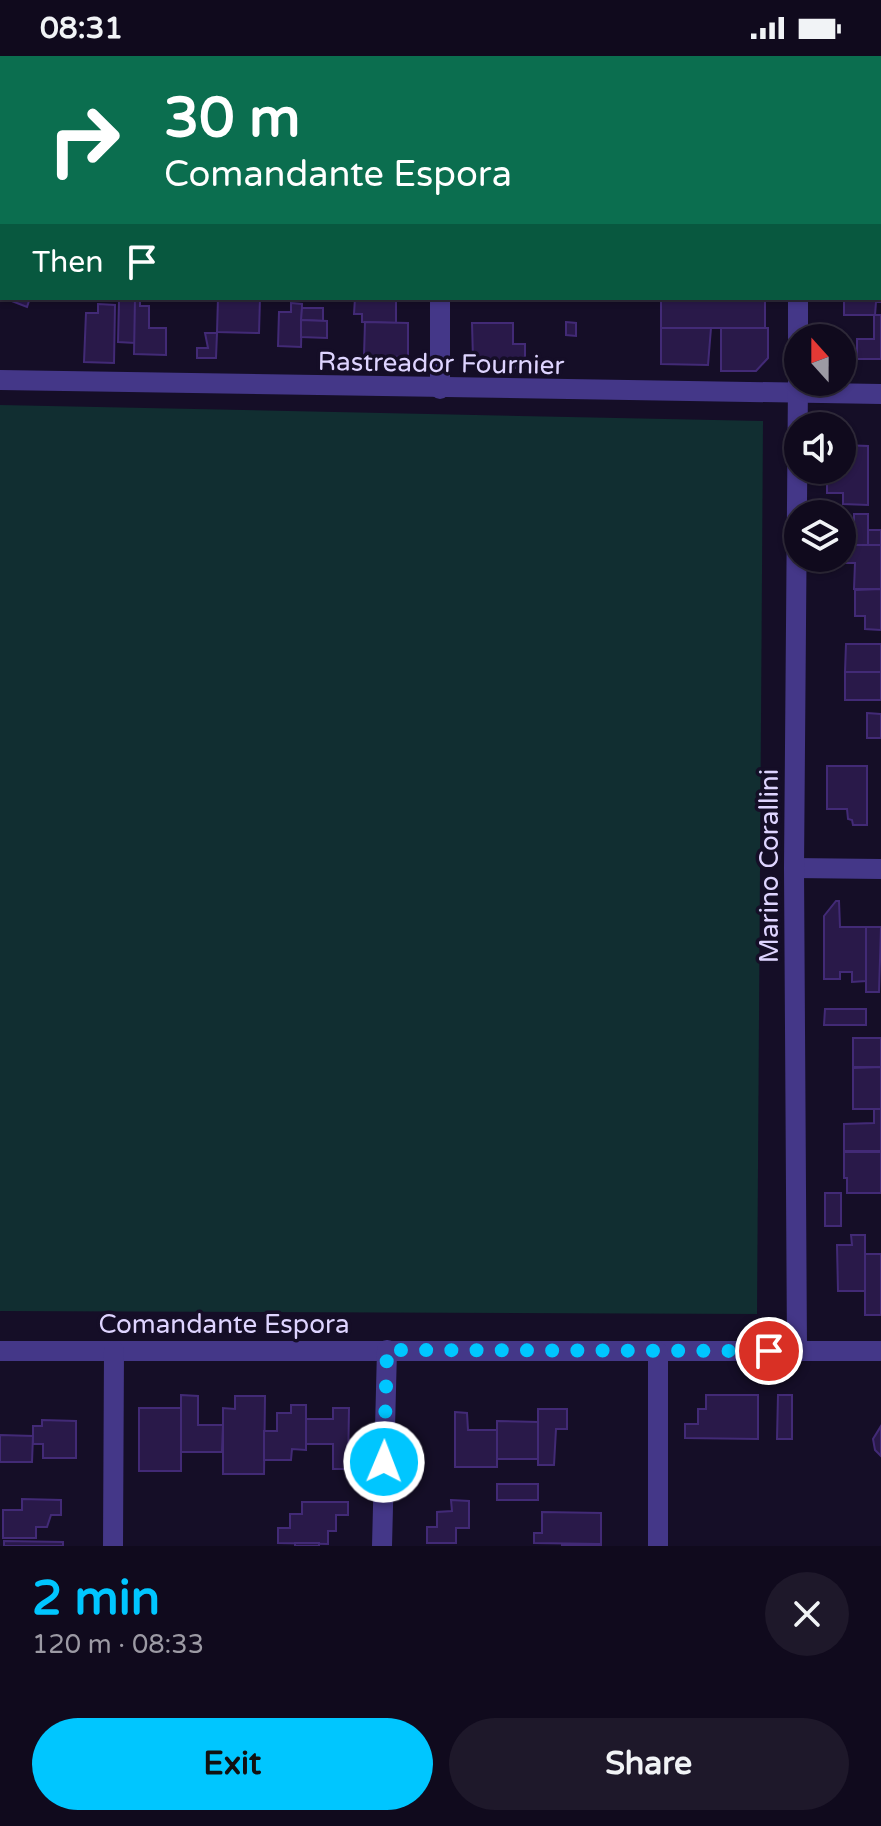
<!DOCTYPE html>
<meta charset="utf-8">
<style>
:root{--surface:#100a1d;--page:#1e182a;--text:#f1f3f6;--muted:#9c9aa4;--line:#302b3b;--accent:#00c6ff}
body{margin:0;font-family:"Varela Round",sans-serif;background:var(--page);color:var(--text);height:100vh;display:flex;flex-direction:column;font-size:30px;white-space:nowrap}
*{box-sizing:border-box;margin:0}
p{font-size:26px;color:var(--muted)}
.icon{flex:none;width:44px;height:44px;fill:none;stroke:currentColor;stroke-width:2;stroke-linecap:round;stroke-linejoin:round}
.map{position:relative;height:1490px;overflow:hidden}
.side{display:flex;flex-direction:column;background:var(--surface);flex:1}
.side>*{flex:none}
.top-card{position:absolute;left:0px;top:0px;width:882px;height:244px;box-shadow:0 2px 6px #0004,0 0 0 2px var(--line);background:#0b6e4f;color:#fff;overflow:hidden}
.needle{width:52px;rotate:339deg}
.tools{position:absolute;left:784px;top:268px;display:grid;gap:16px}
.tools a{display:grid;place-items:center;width:72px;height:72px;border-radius:50%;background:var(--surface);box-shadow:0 2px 6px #0004,0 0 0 2px var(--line);font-size:40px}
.pin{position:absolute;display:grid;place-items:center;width:68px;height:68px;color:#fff;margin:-34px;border:4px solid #fff;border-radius:50%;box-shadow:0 2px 8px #0007}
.me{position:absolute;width:88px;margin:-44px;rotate:1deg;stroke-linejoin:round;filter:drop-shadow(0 0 6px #0008)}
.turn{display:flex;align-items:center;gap:28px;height:168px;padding:0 32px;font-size:36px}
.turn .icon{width:104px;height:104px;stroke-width:2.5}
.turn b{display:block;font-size:56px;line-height:68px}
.then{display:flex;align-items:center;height:76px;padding:0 32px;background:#0003;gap:16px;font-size:30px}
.round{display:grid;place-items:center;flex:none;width:84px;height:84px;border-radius:42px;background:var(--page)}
.headline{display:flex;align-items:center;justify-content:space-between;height:136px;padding:0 32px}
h1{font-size:48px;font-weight:800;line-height:60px;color:var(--accent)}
.action{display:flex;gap:16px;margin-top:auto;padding:16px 32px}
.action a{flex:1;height:92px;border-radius:48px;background:var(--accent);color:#111;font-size:32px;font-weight:800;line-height:92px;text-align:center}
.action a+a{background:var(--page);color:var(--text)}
.status{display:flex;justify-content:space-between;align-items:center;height:56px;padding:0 40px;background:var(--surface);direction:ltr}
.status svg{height:22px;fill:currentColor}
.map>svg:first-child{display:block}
.green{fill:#112e31}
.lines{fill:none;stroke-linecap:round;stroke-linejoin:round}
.stream{stroke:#071746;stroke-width:8}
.building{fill:#291949;stroke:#422a76;stroke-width:2}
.minor{stroke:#443788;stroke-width:20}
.tertiary{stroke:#443788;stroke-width:20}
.route{stroke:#00c6ff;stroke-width:14;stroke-dasharray:0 25.2}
.labels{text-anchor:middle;stroke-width:7;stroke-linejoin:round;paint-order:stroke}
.street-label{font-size:26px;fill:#ded4ff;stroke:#150e27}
</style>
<div class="status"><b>08:31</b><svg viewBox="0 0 49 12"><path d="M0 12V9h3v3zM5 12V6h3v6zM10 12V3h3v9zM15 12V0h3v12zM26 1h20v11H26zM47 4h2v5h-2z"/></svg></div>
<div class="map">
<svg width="881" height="1490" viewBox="0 0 881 1490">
<rect width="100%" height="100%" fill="#150e27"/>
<polygon class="green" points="0,349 763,365 757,1258 0,1255"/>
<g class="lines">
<g class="stream">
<polyline points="43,2 44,0"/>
<polyline points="0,110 2,105"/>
</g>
</g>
<g class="building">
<rect x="674" y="0" width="35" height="2"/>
<polygon points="852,0 881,0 881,18 880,2"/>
<polygon points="880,218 881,246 876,246 875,259 844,259 844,242 880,242"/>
<polygon points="4,242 30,242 27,251"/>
<polygon points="135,242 135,287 118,286 119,245 102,242"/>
<polygon points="135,242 140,242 140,250 149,250 149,272 166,272 166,299 134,298"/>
<polygon points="218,242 260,242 259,277 217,276"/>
<polygon points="355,242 396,242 396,267 362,266 362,258 354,258"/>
<rect x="661" y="242" width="104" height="30"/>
<polygon points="291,247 302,248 301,291 278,290 279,256 291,256"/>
<polygon points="98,248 115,249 114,307 84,306 86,257 98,257"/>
<polygon points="302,252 323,252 323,265 301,264"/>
<polygon points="874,259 881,259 881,303 857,303 857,283 874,283"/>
<polygon points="301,264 327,265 327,282 301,281"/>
<polygon points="365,266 408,267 408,301 364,300"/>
<polygon points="566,266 576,267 576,280 566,279"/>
<polygon points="472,267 513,267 513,288 525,288 525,312 480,312 473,303"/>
<polygon points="661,272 711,272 708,309 661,308"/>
<polygon points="721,272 768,272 768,302 756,315 721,315"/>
<polygon points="205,277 217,277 216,302 197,302 197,292 208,292"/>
<polygon points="842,389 868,390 868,449 843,448 843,437 827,437 827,414 842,414"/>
<polygon points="854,458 868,458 868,489 842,489 842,466 854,466"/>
<rect x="868" y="474" width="13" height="15"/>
<polygon points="842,489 881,489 881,533 854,533 855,507 827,507 827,502 842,502"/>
<polygon points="881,533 881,574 865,573 865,560 855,560 855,534"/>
<polygon points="846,588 881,588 881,616 845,616"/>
<rect x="845" y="616" width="36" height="28"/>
<polygon points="867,657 881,658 881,682 867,682"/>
<polygon points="827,710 867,710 867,769 853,769 852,764 848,763 847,753 827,753"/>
<polygon points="836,845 839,845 840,871 866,871 866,925 852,926 852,916 840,916 840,923 824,923 824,860"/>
<polygon points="866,871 881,871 879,936 866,936"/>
<polygon points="825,953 866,953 866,969 824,969"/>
<rect x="853" y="982" width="28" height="29"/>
<polygon points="881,1011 881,1053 853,1053 853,1012"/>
<polygon points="874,1053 881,1053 881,1095 844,1095 844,1068 874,1067"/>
<polygon points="844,1096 881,1096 881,1137 847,1137 847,1122 844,1122"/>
<rect x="825" y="1137" width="16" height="33"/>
<polygon points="851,1179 865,1179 865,1235 838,1235 837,1189 852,1189"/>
<rect x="865" y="1198" width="16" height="61"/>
<polygon points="181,1339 198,1340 198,1369 223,1369 222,1396 181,1396"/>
<polygon points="706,1339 758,1339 758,1383 685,1382 685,1368 698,1368 698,1353 706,1353"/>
<polygon points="778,1339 792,1339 792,1383 777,1383"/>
<polygon points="235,1340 265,1340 264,1418 223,1418 223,1352 235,1353"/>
<polygon points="291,1349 306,1349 306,1394 292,1393 291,1404 264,1404 264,1375 277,1375 277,1357 291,1357"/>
<rect x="139" y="1352" width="42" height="63"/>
<polygon points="333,1352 349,1352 348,1413 333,1413 333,1388 306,1388 306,1363 333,1363"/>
<polygon points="538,1353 567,1353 567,1373 556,1373 554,1409 538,1409"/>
<polygon points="455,1356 467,1357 468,1374 497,1374 497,1411 455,1411"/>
<polygon points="42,1364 76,1365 76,1402 43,1402 43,1388 33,1388 33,1370 42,1370"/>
<polygon points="497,1365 538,1366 538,1403 497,1403"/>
<polygon points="881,1370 881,1400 875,1394 873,1383"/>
<polygon points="0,1379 33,1380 32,1406 0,1406"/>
<rect x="497" y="1428" width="41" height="16"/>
<polygon points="22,1443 61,1444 61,1459 51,1459 47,1471 36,1471 36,1482 3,1482 3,1454 22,1454"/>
<polygon points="451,1444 469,1445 469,1472 456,1472 456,1487 427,1487 427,1471 437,1471 437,1456 452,1455"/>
<polygon points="302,1446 348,1446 348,1459 336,1459 336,1475 328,1475 328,1488 278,1487 278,1472 290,1472 290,1458 302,1458"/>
<polygon points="542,1456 601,1457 601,1488 534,1487 534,1477 542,1477"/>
<polygon points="4,1485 63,1486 63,1490 4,1490"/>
<rect x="295" y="1487" width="24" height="3"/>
<rect x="562" y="1488" width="39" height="2"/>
</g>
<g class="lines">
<g class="minor">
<polyline points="440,0 440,2"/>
<polyline points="799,2 799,0"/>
<polyline points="440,242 440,333"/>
<polyline points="798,282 798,242"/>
<polyline points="0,324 881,338"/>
<polyline points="794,812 881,813"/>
<polyline points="797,1294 794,812 798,326"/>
<polyline points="0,1295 881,1295"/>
<polyline points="113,1490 114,1295"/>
<polyline points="382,1490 387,1294"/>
<polyline points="658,1490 658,1296"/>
</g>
<g class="tertiary">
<polyline points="61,2 62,0"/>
<polyline points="0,154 2,149"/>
</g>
</g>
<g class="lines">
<polyline class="route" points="384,1406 387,1294 769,1295"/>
</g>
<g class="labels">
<g class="street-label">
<text transform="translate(441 307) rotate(1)" y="9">Rastreador Fournier</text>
<text transform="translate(769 810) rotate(-90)" y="9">Marino Corallini</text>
<text x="224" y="1277">Comandante Espora</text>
</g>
</g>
</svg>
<div class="tools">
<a><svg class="needle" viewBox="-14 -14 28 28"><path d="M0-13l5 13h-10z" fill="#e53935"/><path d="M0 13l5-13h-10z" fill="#9c9aa4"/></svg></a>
<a><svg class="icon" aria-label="sound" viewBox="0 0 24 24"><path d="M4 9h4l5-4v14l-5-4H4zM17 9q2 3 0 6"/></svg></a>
<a><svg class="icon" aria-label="layers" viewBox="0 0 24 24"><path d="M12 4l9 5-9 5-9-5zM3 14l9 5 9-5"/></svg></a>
</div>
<div class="pin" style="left:769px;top:1295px;background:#d93025"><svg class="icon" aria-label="arrive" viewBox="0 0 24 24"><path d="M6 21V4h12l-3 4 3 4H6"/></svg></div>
<svg class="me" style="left:384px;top:1406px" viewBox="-20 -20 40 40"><circle r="17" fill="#00c6ff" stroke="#fff" stroke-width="3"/><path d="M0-11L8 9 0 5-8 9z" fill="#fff"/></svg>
<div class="top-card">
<div class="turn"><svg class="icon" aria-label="right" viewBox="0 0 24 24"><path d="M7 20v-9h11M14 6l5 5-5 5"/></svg><div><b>30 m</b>Comandante Espora</div></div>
<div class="then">Then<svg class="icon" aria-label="arrive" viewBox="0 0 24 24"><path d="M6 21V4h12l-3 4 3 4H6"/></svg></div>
</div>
</div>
<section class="side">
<div class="headline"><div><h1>2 min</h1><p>120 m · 08:33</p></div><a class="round"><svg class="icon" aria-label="close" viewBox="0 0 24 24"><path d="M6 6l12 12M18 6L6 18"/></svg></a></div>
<div class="action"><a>Exit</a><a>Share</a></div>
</section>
